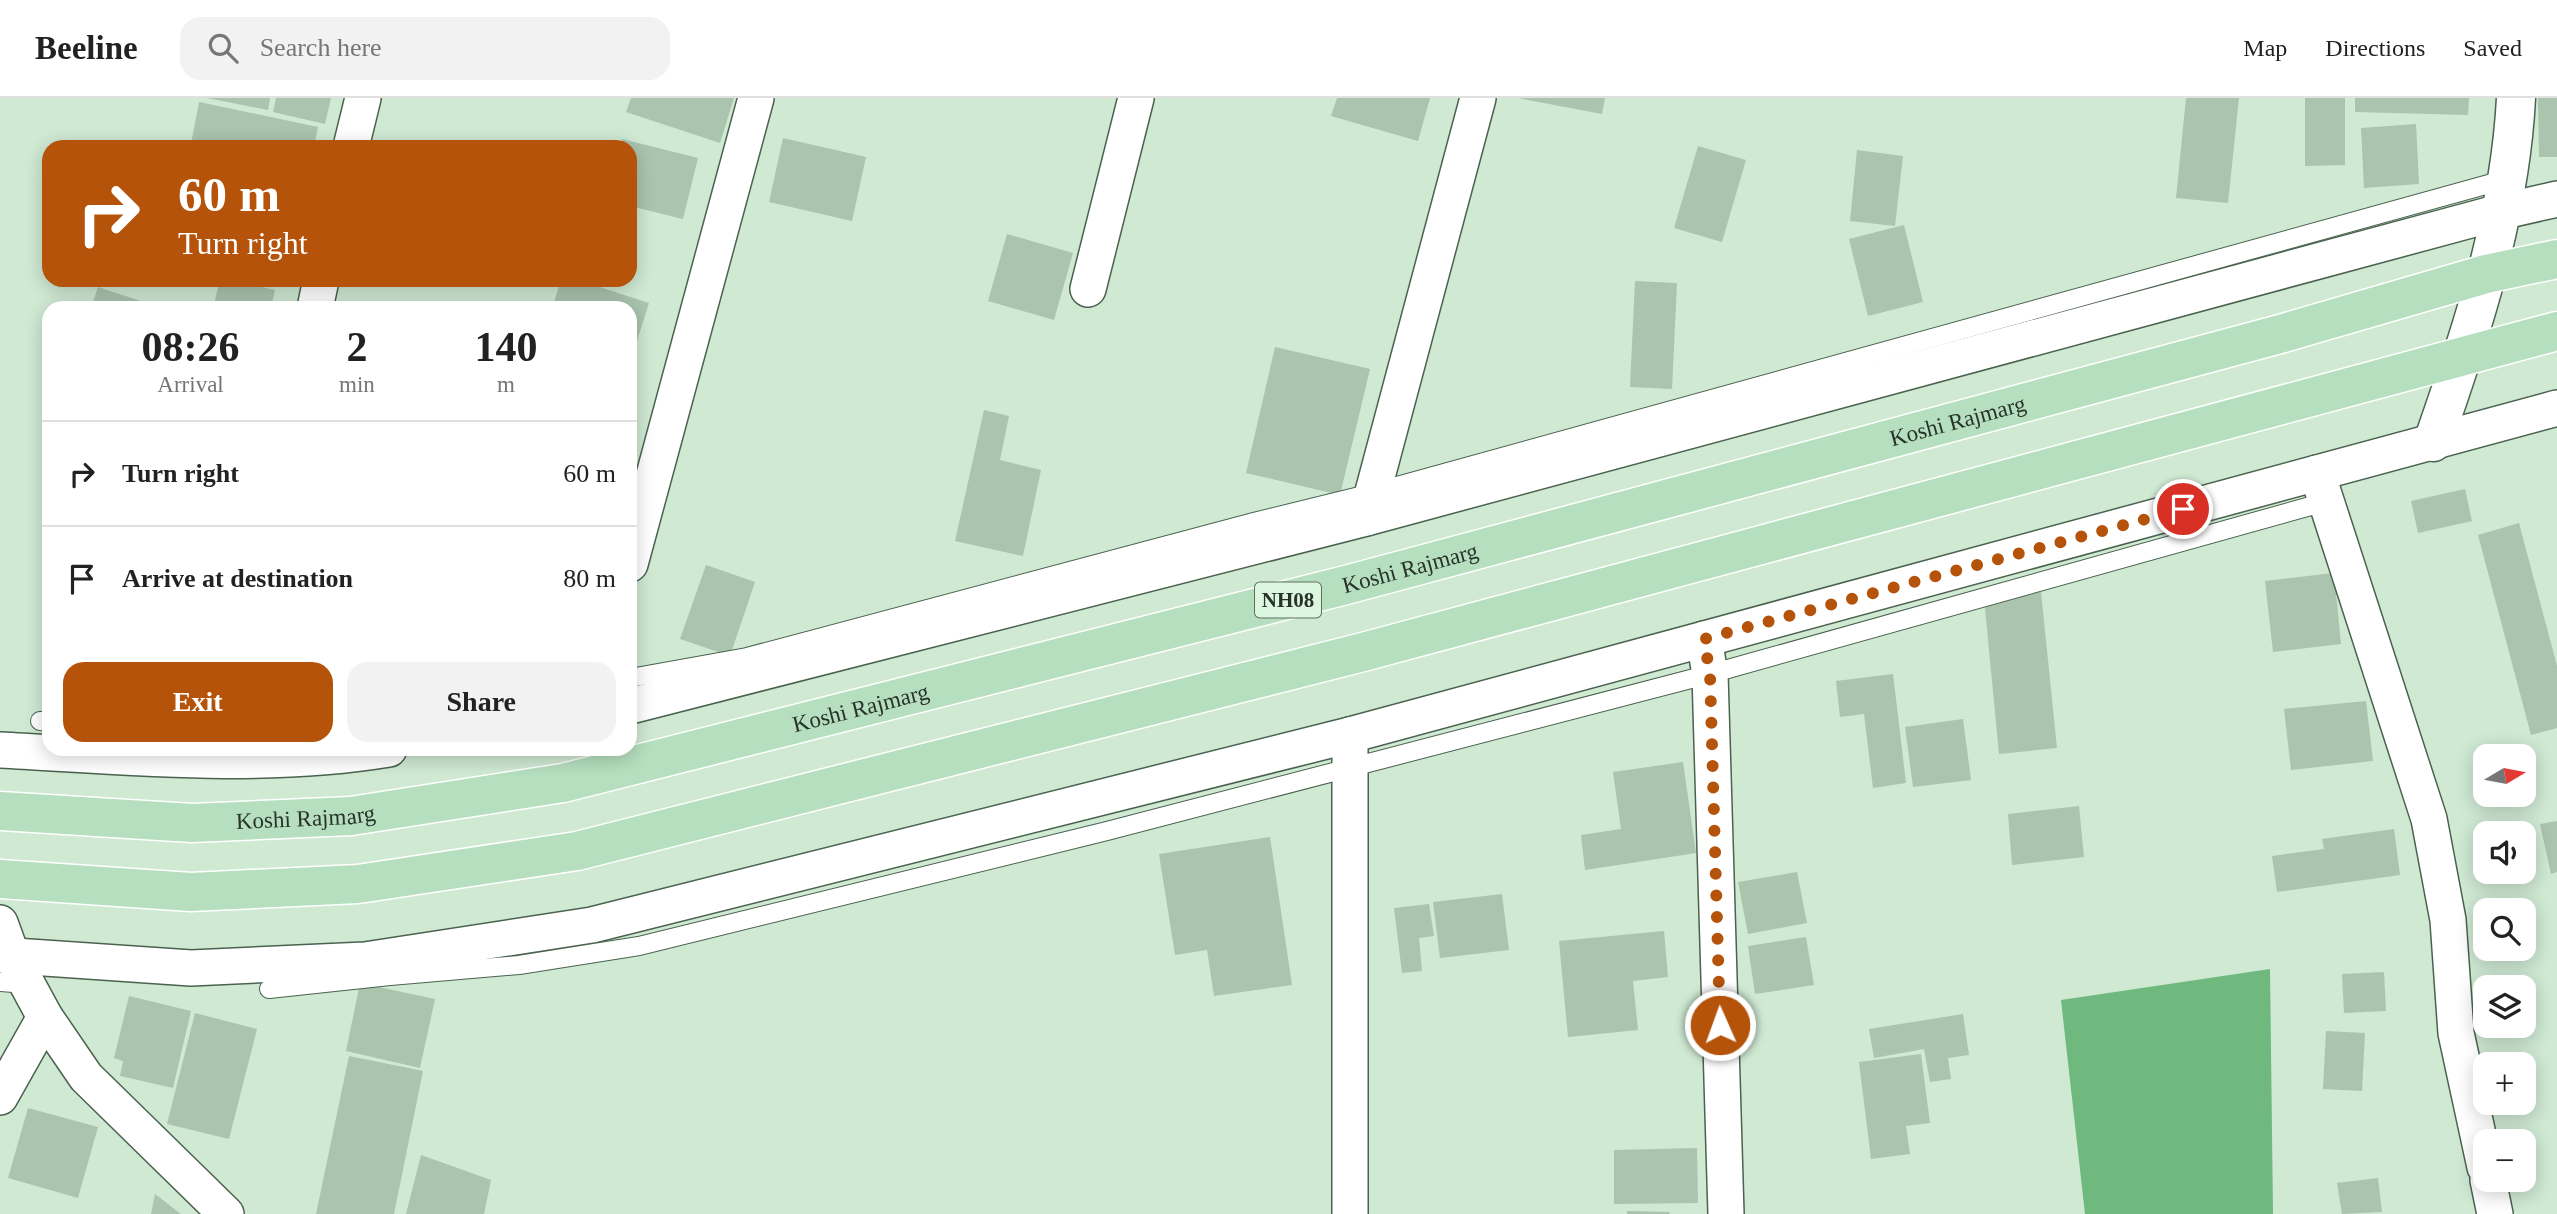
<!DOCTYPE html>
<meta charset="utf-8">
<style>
:root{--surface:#fff;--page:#f2f2f2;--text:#222;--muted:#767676;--line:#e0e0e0;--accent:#b45309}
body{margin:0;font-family:Georgia,serif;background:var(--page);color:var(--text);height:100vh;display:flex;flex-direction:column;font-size:26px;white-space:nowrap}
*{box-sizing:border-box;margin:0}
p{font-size:23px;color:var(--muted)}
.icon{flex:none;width:38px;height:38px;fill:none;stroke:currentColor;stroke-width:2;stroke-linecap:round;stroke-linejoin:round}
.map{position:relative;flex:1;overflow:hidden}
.side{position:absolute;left:42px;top:203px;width:595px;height:455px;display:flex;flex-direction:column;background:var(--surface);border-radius:21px;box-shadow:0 4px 18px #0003}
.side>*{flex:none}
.banner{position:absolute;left:42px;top:42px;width:595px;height:147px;border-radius:21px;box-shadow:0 4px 18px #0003;background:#b45309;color:#fff;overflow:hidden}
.needle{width:46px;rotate:80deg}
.buttons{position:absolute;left:2473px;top:646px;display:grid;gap:14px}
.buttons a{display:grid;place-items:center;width:63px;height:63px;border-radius:14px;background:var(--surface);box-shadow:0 4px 18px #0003;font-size:35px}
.pin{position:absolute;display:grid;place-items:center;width:60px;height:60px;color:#fff;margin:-30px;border:4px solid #fff;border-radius:50%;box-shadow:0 2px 7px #0007}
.me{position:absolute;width:77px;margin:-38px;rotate:358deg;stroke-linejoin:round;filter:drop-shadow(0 0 5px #0008)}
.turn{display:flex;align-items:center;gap:24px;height:147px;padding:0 21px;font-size:32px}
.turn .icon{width:91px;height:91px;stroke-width:2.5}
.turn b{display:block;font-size:49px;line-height:60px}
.eta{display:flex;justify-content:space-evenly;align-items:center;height:119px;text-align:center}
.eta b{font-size:42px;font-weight:600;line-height:49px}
.action{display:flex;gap:14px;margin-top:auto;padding:14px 21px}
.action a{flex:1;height:80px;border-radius:21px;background:var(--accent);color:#fff;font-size:28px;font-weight:600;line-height:80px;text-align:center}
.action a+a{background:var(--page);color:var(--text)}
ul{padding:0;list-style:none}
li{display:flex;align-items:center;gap:21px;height:105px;padding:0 21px;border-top:2px solid var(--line)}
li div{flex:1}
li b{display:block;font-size:26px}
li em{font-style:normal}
header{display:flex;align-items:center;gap:42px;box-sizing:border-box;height:98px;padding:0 35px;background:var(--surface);border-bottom:2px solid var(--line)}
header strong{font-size:33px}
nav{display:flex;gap:38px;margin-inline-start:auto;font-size:24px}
.search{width:490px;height:63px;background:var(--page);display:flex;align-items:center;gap:18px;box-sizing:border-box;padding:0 24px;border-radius:21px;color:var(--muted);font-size:26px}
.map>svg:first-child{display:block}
.water{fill:#6fb87e}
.building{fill:#aac4ae}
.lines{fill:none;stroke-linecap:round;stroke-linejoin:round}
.lane-casing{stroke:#4a624e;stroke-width:20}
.street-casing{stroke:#4a624e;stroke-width:38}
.secondary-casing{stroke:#4a624e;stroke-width:41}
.primary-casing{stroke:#fff;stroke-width:41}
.lane{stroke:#fff;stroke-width:18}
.street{stroke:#fff;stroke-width:35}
.secondary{stroke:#fff;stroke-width:38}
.primary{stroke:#b5dfbe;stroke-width:38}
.route{stroke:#b45309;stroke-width:12;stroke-dasharray:0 21.6}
.labels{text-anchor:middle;stroke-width:6;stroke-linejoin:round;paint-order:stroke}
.shield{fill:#dcf7e0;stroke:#5f6e61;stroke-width:2}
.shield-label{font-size:21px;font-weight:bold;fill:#29332a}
.street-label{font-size:23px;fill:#29332a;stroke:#dcf7e0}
</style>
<header>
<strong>Beeline</strong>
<div class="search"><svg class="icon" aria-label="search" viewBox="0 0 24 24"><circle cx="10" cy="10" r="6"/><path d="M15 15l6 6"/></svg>Search here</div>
<nav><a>Map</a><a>Directions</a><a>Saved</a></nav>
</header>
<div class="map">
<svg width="2557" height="1116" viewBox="0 0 2557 1116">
<rect width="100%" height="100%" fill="#cfe9d3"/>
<polygon class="water" points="2270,871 2273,1116 2085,1116 2061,902"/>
<g class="building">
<polygon points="207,0 270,0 268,12"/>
<polygon points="276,0 331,0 325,26 273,14"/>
<polygon points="631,0 734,0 720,45 626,14"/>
<polygon points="1337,0 1430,0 1418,43 1331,18"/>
<polygon points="1518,0 1605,0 1602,16"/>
<polygon points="2186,0 2239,0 2228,105 2176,100"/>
<polygon points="2305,0 2345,0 2345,67 2305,68"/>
<polygon points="2355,0 2469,0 2468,17 2355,14"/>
<polygon points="2538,0 2557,0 2557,59 2539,59"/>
<polygon points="199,4 318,29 314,49 207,49 191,46"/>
<polygon points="2416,26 2419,86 2364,90 2361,30"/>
<polygon points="783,40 866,59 852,123 769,104"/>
<polygon points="622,41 698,60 683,121 630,108 630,49 620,49"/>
<polygon points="1698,48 1746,62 1722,144 1674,130"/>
<polygon points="1857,52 1903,58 1895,128 1850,123"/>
<polygon points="1904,127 1923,204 1868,218 1849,141"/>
<polygon points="1007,136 1073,155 1054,222 988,203"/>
<polygon points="220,182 231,182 275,192 271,210 213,210"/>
<polygon points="561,182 578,182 649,205 631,262 630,210 552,210"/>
<polygon points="1635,183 1677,185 1672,291 1630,289"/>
<polygon points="98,189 144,204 142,210 91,210"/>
<polygon points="1275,249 1370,271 1340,397 1246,375"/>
<polygon points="984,312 1009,318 1000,362 1041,372 1023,458 955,443"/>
<polygon points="2465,391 2472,423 2418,435 2411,403"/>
<polygon points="2519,425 2557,568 2557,630 2531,637 2478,437"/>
<polygon points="706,467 755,484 730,558 680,541"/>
<polygon points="2334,475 2341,546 2273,554 2265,483"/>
<polygon points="2041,494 2057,650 1999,656 1984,500"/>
<polygon points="1893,576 1906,685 1873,690 1864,616 1840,619 1836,583"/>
<polygon points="2366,603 2373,663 2291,672 2284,611"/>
<polygon points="1963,621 1971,682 1913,689 1905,629"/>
<polygon points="1683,664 1696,755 1585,772 1581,737 1621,731 1613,674"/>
<polygon points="2079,708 2084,759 2012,767 2008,716"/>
<polygon points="2557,723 2557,774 2551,776 2540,726"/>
<polygon points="2394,731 2400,777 2277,794 2272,758 2324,751 2322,741"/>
<polygon points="1270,739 1292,887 1214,898 1207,852 1175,857 1159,756"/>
<polygon points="1797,774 1807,825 1748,836 1738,784"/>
<polygon points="1502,796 1509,852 1440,860 1433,804"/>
<polygon points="1429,806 1434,838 1419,840 1422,873 1402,875 1394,810"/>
<polygon points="1664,833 1668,879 1633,883 1638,932 1568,939 1559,843"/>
<polygon points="1806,839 1814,887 1755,896 1748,848"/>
<polygon points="2384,874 2386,913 2344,915 2342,876"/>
<polygon points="360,885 435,901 420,970 346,953"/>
<polygon points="129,898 191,913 173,990 120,978 123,963 114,960"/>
<polygon points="195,915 257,931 229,1041 167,1026"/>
<polygon points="1963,916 1969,957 1948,960 1951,981 1930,984 1924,951 1874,960 1869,931"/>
<polygon points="2326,933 2365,935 2362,993 2323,991"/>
<polygon points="1921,956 1930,1025 1906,1028 1910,1056 1871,1061 1859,964"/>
<polygon points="349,958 423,973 394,1116 316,1116"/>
<polygon points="28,1010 98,1029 78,1100 8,1080"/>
<polygon points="1697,1050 1698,1105 1614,1106 1614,1052"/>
<polygon points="421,1057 491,1082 484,1116 406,1116"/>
<polygon points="2378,1080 2382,1114 2342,1116 2337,1085"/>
<polygon points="155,1096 181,1116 151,1116"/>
<polygon points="1627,1113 1670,1114 1669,1116 1627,1116"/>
</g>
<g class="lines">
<defs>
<g id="lane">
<polyline points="630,580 747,559 1254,424 1372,395 2507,81"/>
<polyline points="40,623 49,624"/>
<polyline points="0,884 27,886"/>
<polyline points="269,891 390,878 519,867 639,848 1107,733 1710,576 2325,404"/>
</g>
<g id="street">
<polyline points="351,49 363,0"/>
<polyline points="1088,191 1136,0"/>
<polyline points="315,210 321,182"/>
<polyline points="2317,375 2429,721 2448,822 2456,935 2485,1069"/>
<polyline points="1366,420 1478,0"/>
<polyline points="630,466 756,0"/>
<polyline points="1704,541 1710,576 1726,1116"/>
<polyline points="630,608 1366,420 2500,114 2557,101"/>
<polyline points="1350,637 1350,1116"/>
<path d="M0 652C129 659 261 672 389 651"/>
<polyline points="0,825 12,858 45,919 86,979 226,1116"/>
<polyline points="0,857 191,870 365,862 592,827 1350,637 2557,310"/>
<polyline points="0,999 45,919"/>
<polyline points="2488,1082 2495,1116"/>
</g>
<path id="secondary" d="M2433 344C2472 233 2510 118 2516 0"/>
<g id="primary">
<path id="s1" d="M0 713 192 725 351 718 563 685 1346 487 2280 236 2486 176 2557 161"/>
<polyline points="0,781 191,794 358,786 577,753 1363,554 2557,233"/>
</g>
</defs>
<use href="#lane" class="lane-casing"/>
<use href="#street" class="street-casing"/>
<use href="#secondary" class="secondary-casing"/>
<use href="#primary" class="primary-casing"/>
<use href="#lane" class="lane"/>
<use href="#street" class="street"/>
<use href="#secondary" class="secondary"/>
<use href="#primary" class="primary"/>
</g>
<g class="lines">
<polyline class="route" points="1720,927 1710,576 1704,541 2183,411"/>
</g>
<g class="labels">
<rect class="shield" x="1255" y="484.5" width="66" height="35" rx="5"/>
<g class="shield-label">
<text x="1288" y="509">NH08</text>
</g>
<g class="street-label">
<text dy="8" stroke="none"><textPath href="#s1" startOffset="2007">Koshi Rajmarg</textPath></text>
<text dy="8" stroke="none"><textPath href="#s1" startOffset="1440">Koshi Rajmarg</textPath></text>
<text dy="8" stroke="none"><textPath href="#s1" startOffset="873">Koshi Rajmarg</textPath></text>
<text dy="8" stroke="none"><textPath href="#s1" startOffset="306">Koshi Rajmarg</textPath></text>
</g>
</g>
</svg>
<div class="buttons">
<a><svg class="needle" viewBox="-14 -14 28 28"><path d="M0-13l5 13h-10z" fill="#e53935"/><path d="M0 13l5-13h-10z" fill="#767676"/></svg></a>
<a><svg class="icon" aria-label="sound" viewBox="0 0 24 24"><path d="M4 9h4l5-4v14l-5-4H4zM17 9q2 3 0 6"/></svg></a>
<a><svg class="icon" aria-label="search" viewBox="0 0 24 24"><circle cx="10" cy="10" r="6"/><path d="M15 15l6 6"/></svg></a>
<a><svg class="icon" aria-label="layers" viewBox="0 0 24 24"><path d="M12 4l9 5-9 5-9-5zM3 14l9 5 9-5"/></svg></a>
<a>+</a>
<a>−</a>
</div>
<div class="pin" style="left:2183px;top:411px;background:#d93025"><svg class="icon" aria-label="arrive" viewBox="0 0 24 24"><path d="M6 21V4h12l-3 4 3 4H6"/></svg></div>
<svg class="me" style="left:1720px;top:927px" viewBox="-20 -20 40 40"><circle r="17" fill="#b45309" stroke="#fff" stroke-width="3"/><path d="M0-11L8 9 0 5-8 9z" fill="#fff"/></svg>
<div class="banner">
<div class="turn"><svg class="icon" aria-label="right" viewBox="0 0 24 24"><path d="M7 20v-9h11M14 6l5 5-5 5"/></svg><div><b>60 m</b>Turn right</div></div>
</div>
<section class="side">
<div class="eta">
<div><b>08:26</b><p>Arrival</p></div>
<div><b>2</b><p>min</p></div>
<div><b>140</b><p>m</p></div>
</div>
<ul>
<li><svg class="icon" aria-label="right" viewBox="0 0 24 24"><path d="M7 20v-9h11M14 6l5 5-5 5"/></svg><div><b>Turn right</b></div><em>60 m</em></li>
<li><svg class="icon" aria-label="arrive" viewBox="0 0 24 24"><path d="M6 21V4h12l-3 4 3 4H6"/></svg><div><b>Arrive at destination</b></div><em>80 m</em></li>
</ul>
<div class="action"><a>Exit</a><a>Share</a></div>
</section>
</div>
